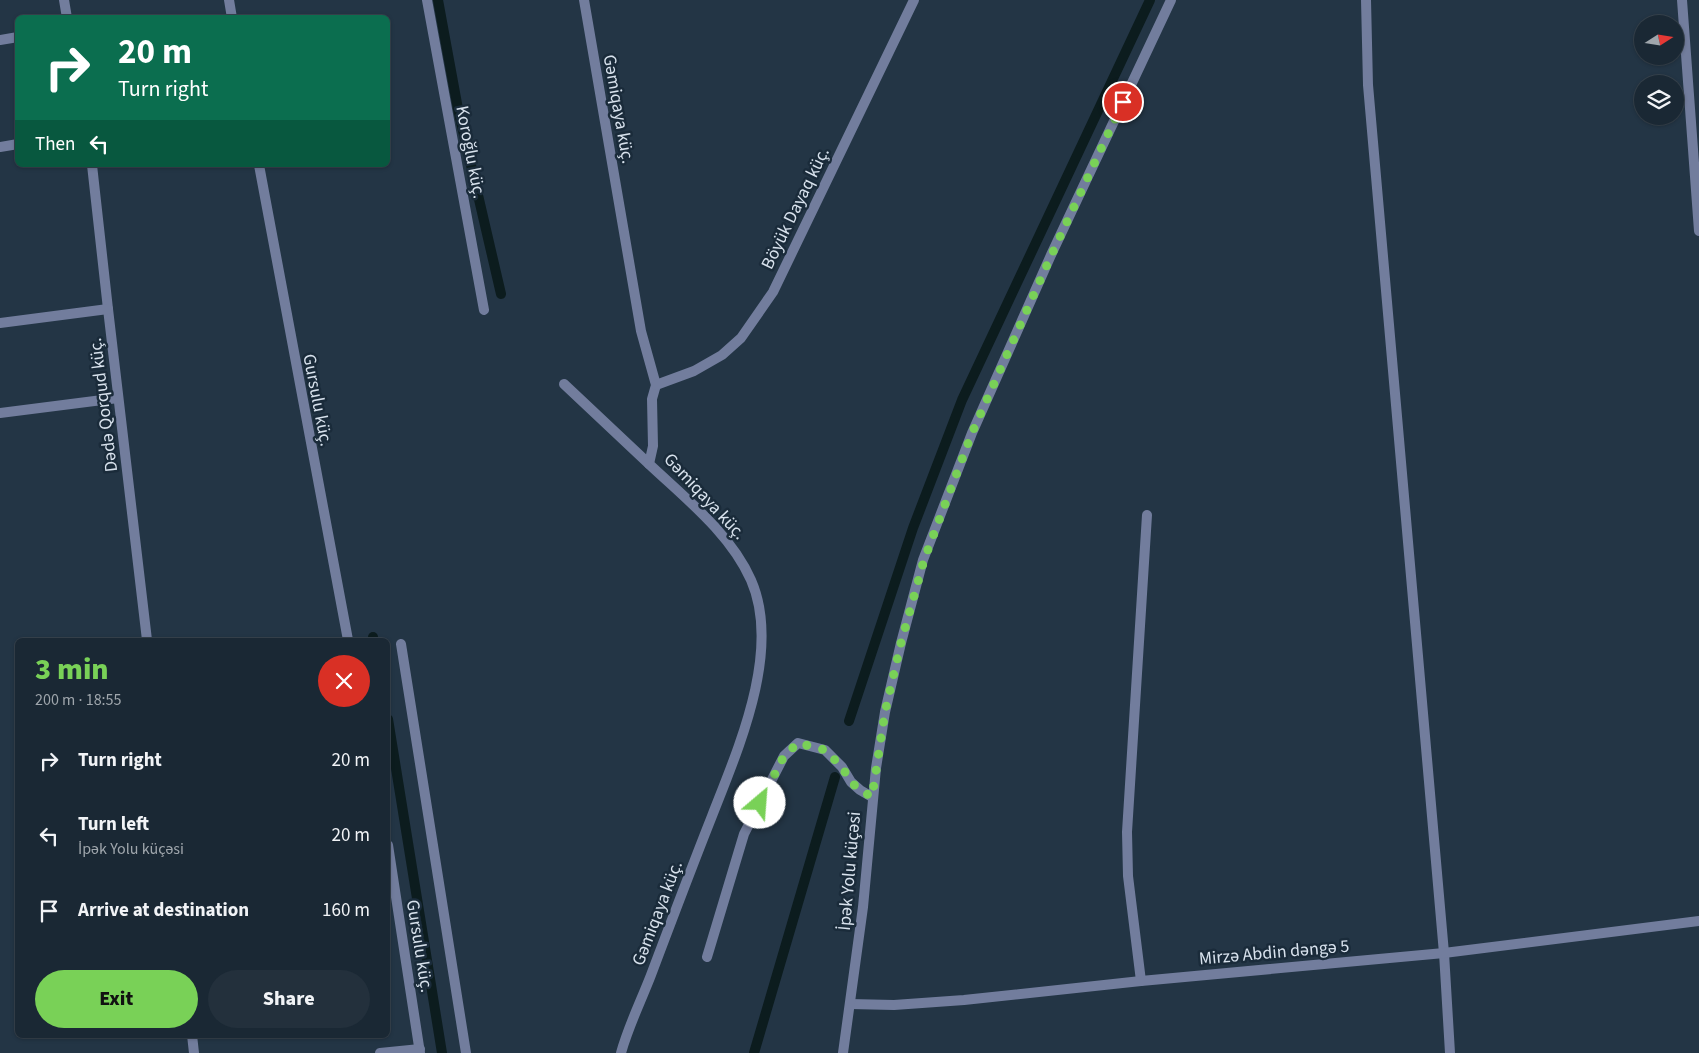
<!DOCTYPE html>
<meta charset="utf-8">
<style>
:root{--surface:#1a2834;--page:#23303c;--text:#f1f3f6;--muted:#9fa6ac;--line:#38444f;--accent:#79d157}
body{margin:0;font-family:"Source Sans 3",sans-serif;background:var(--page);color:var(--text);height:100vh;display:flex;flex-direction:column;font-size:19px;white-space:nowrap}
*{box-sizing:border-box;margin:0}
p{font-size:16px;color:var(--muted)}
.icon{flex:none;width:28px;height:28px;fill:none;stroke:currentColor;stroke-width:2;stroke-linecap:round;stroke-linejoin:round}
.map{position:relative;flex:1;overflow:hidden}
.side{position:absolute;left:15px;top:638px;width:375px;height:400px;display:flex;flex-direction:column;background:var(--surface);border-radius:8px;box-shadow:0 1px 4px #0004,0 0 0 1px var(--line)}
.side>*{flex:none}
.hud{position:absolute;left:15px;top:15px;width:375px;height:152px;border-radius:8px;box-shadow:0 1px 4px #0004,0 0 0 1px var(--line);background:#0b6e4f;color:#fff;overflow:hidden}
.needle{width:32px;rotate:78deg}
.buttons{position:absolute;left:1634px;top:15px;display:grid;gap:10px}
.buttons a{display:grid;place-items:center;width:50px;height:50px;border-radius:50%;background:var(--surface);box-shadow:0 1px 4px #0004,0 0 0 1px var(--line);font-size:25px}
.pin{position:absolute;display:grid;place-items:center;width:42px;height:42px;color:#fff;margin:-21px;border:2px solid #fff;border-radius:50%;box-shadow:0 1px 5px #0007}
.me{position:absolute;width:55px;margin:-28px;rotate:27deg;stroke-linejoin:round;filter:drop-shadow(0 0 4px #0008)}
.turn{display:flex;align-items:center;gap:18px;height:105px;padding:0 20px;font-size:22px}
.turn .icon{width:65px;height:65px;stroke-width:2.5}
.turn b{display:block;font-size:35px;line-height:42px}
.then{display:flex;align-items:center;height:48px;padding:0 20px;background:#0003;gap:10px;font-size:19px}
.round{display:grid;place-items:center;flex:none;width:52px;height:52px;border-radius:26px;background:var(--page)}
.summary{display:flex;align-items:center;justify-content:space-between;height:85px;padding:0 20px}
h1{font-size:30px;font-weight:800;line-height:38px;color:var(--accent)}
.button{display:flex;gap:10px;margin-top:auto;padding:10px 20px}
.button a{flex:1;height:58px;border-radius:30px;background:var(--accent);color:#111;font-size:20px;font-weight:800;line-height:58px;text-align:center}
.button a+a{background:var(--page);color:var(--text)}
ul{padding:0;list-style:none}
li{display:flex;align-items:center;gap:15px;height:75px;padding:0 20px}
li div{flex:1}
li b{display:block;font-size:19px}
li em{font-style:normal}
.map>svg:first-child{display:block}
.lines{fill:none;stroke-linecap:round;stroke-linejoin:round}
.stream{stroke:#0c1c1e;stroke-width:10}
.street{stroke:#727d9d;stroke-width:10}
.route{stroke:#79d157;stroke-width:9;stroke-dasharray:0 16.2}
.labels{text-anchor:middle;stroke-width:5;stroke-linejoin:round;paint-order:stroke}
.street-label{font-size:18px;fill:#d8e2ed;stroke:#1a2b3a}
</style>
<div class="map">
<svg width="1699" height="1053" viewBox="0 0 1699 1053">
<rect width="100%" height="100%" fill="#233545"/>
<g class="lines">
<g class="stream">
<polyline points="438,0 458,109 501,294"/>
<polyline points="373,637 373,640"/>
<polyline points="388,719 442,1053"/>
<polyline points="849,721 913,528 962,400 1150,0"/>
<polyline points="754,1053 835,777"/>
</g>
<g class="street">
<polyline points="64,0 67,18"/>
<polyline points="229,0 232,18"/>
<polyline points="427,0 484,310"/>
<path d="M584 0 641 331 656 385 652 399 653 446 649 464C685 498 730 533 751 580 782 651 738 749 712 816 691 869 671 922 651 975 641 1001 628 1027 621 1053"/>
<polyline points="1366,0 1368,85 1444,953 1450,1053"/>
<polyline points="1682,0 1699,231"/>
<polyline points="0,40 18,37"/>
<polyline points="0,147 18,144"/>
<polyline points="92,165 108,309 147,640"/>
<polyline points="259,165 348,640"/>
<polyline points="0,323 108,309"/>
<polyline points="564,384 649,464"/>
<polyline points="656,385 694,371 722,355 741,338 773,292 914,0"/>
<polyline points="0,413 118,398"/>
<polyline points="401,644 466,1053"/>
<polyline points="388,845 420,1053"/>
<polyline points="707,957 744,834 784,756 798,743 825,750 842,767 851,782 860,790 872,797"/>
<polyline points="1141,981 1128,876 1127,832 1147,515"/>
<polyline points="850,1004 894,1005 964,1000 1141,981 1444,953 1699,921"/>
<polyline points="192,1035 194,1053"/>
<polyline points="380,1053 420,1049"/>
<polyline points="843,1053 863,907 876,768 885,712 901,643 923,560 972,433 1051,255 1171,0"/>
</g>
</g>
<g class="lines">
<polyline class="route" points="760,803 784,756 798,743 825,750 842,767 851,782 860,790 872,797 885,712 901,643 924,560 972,433 1051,256 1123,102"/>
</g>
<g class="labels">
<g class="street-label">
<text transform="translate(619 109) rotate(80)" y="6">Gəmiqaya küç.</text>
<text transform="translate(471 152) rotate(79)" y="6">Koroğlu küç.</text>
<text transform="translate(795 208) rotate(-64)" y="6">Böyük Dayaq küç.</text>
<text transform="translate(318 400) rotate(79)" y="6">Gursulu küç.</text>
<text transform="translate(103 405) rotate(-97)" y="6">Dədə Qorqud küç.</text>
<text transform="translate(705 496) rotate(47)" y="6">Gəmiqaya küç.</text>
<text transform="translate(849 871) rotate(-85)" y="6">İpək Yolu küçəsi</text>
<text transform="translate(657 913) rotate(-69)" y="6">Gəmiqaya küç.</text>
<text transform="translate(420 946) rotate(81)" y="6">Gursulu küç.</text>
<text transform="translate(1274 952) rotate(-5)" y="6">Mirzə Abdin dəngə 5</text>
</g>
</g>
</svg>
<div class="buttons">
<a><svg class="needle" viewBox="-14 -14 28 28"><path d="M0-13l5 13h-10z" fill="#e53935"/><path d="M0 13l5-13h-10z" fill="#9fa6ac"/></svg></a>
<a><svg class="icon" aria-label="layers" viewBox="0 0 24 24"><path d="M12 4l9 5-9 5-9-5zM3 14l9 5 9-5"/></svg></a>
</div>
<div class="pin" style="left:1123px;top:102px;background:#d93025"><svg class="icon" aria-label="arrive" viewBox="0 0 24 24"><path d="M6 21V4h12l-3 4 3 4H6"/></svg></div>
<svg class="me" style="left:760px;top:803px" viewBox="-20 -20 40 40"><circle r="19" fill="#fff"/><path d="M0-13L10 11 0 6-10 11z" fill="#79d157"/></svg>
<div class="hud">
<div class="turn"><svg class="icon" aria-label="right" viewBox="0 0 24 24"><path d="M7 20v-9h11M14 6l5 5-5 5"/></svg><div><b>20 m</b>Turn right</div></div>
<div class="then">Then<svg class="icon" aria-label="left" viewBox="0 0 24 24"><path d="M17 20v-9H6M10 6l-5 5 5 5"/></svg></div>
</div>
<section class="side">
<div class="summary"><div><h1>3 min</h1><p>200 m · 18:55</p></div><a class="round" style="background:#d93025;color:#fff"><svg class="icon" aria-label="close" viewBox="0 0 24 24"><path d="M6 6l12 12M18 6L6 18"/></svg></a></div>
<ul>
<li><svg class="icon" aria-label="right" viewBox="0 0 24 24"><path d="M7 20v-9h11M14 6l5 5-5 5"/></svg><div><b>Turn right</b></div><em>20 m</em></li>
<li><svg class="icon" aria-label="left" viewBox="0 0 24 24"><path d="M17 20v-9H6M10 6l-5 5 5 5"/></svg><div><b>Turn left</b><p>İpək Yolu küçəsi</p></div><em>20 m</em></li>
<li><svg class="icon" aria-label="arrive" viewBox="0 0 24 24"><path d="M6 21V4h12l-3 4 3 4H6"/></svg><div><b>Arrive at destination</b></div><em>160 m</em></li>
</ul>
<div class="button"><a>Exit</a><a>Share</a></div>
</section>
</div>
